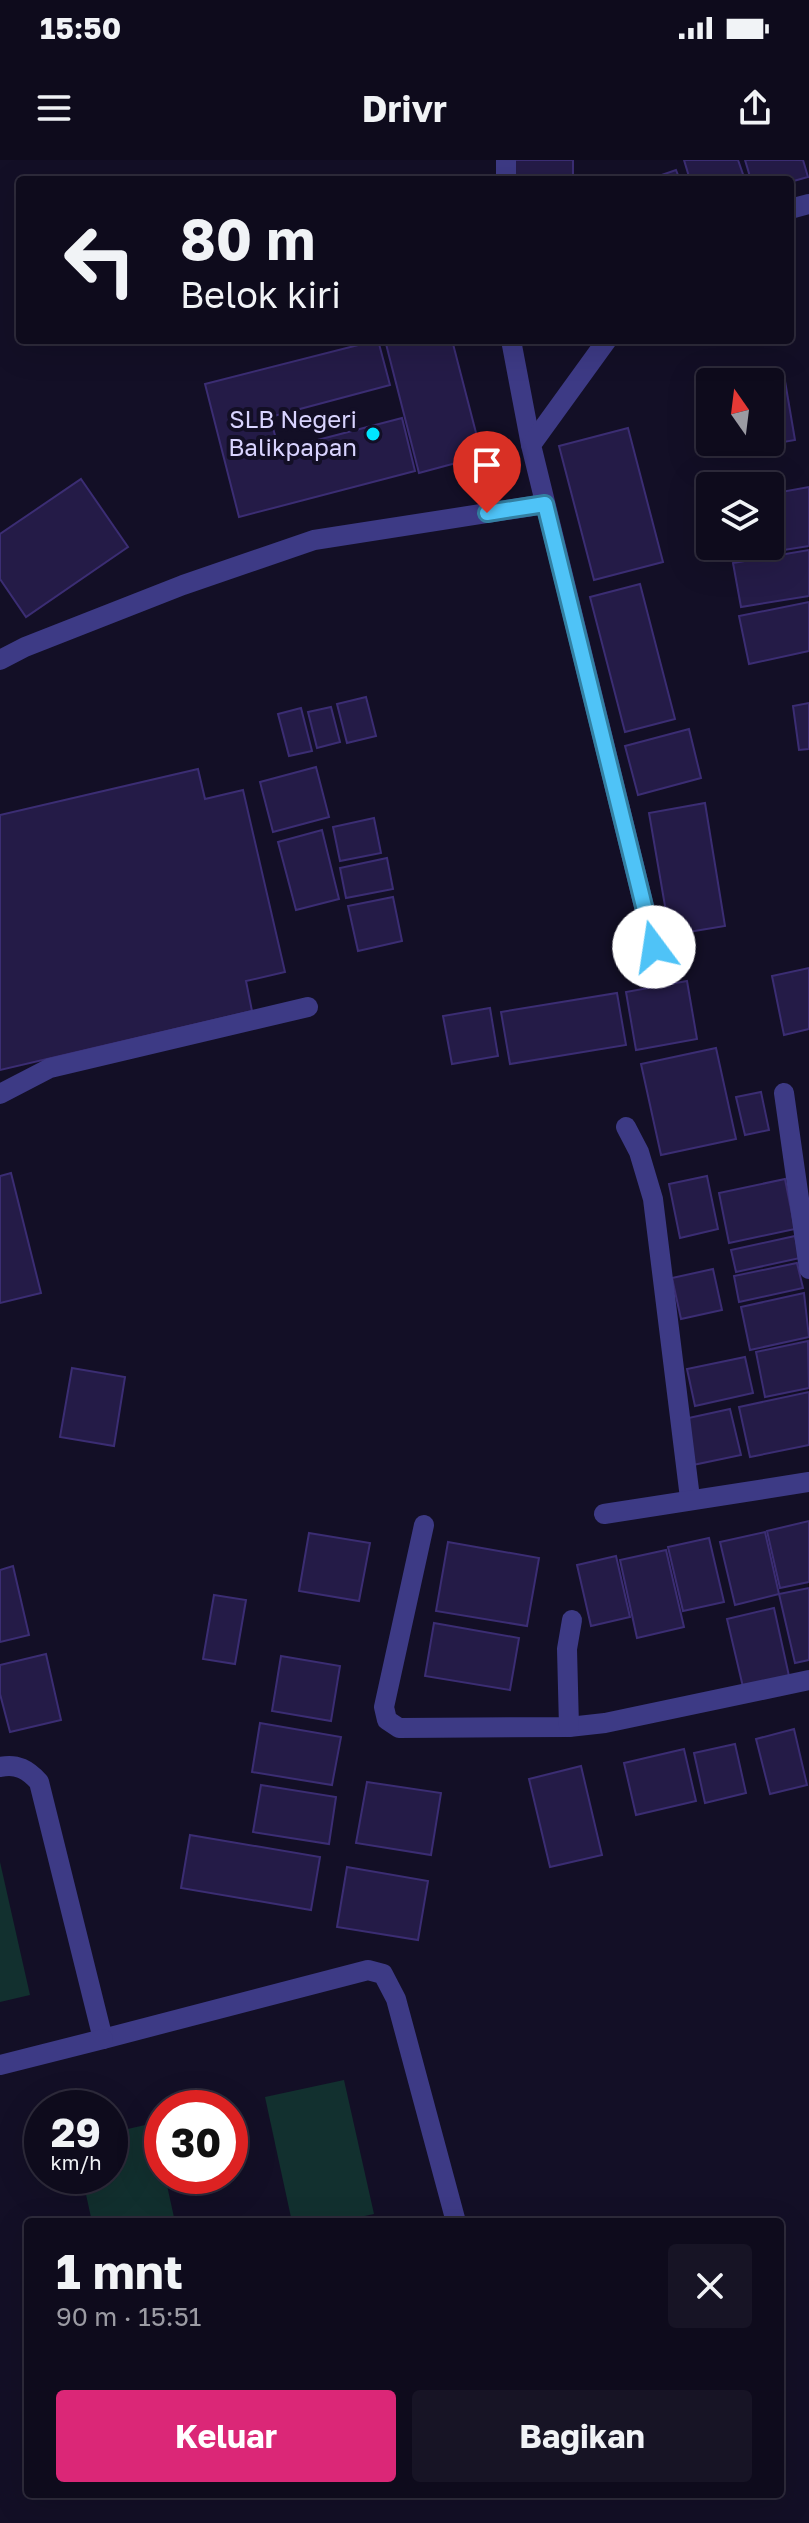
<!DOCTYPE html>
<html lang="id">
<meta charset="utf-8">
<style>
:root{--surface:#0e0b1c;--page:#171425;--text:#f1f3f6;--muted:#9b9ba3;--line:#2e2b3b;--accent:#db2777}
body{margin:0;font-family:"Golos Text",sans-serif;background:var(--page);color:var(--text);height:100vh;display:flex;flex-direction:column;font-size:30px;white-space:nowrap}
*{box-sizing:border-box;margin:0}
p{font-size:26px;color:var(--muted)}
.icon{flex:none;width:44px;height:44px;fill:none;stroke:currentColor;stroke-width:2;stroke-linecap:round;stroke-linejoin:round}
.map{position:relative;flex:1;overflow:hidden}
.sheet{position:absolute;left:24px;top:2058px;width:760px;height:280px;display:flex;flex-direction:column;background:var(--surface);border-radius:8px;box-shadow:0 8px 32px #0002,0 0 0 2px var(--line)}
.sheet>*{flex:none}
.top-card{position:absolute;left:16px;top:16px;width:778px;height:168px;border-radius:8px;box-shadow:0 8px 32px #0002,0 0 0 2px var(--line);background:#0e0b1c;color:var(--text);overflow:hidden}
.needle{width:52px;rotate:346deg}
.buttons{position:absolute;left:696px;top:208px;display:grid;gap:16px}
.buttons a{display:grid;place-items:center;width:88px;height:88px;border-radius:8px;background:var(--surface);box-shadow:0 8px 32px #0002,0 0 0 2px var(--line);font-size:40px}
.speed{position:absolute;left:24px;top:1930px;display:flex;gap:16px;font-size:40px;font-weight:700;text-align:center}
.speed>*{display:grid;place-content:center;width:104px;height:104px;border-radius:50%;background:var(--surface);box-shadow:0 8px 32px #0002,0 0 0 2px var(--line);line-height:1}
.speed small{font-size:20px;font-weight:400}
.speed .limit{border:12px solid #d22;background:#fff;color:#111}
.pin{position:absolute;display:grid;place-items:center;width:68px;height:68px;color:#fff;margin:-82px -34px;border-radius:50% 50% 50% 0;rotate:-45deg;box-shadow:0 0 8px #0007}
.pin .icon{rotate:45deg}
.me{position:absolute;width:88px;margin:-44px;rotate:346deg;stroke-linejoin:round;filter:drop-shadow(0 0 6px #0008)}
.turn{display:flex;align-items:center;gap:28px;height:168px;padding:0 32px;font-size:36px}
.turn .icon{width:104px;height:104px;stroke-width:2.5}
.turn b{display:block;font-size:56px;line-height:68px}
.round{display:grid;place-items:center;flex:none;width:84px;height:84px;border-radius:8px;background:var(--page)}
.overview{display:flex;align-items:center;justify-content:space-between;height:136px;padding:0 32px}
h1{font-size:48px;font-weight:700;line-height:60px}
.cta{display:flex;gap:16px;margin-top:auto;padding:16px 32px}
.cta a{flex:1;height:92px;border-radius:8px;background:var(--accent);color:#fff;font-size:32px;font-weight:700;line-height:92px;text-align:center}
.cta a+a{background:var(--page);color:var(--text)}
.status{display:flex;justify-content:space-between;align-items:center;height:56px;padding:0 40px;background:var(--surface);direction:ltr}
.status svg{height:22px;fill:currentColor}
header{display:flex;justify-content:space-between;align-items:center;height:104px;padding:0 32px;background:var(--surface);font-size:36px;font-weight:700}
.map>svg:first-child{display:block}
.green{fill:#12302f}
.building{fill:#241b47;stroke:#3b2d73;stroke-width:2}
.lines{fill:none;stroke-linecap:round;stroke-linejoin:round}
.minor{stroke:#3d3a85;stroke-width:20}
.route-casing{stroke:#337fa1;stroke-width:20}
.route{stroke:#4fc3f7;stroke-width:14}
.poi-dot{fill:#00e5ff;stroke:#130f26;stroke-width:3}
.labels{text-anchor:middle;stroke-width:8;stroke-linejoin:round;paint-order:stroke}
.poi-label{font-size:24px;fill:#d9d4ff;stroke:#130f26;text-anchor:end}
</style>
<div class="status"><b>15:50</b><svg viewBox="0 0 49 12"><path d="M0 12V9h3v3zM5 12V6h3v6zM10 12V3h3v9zM15 12V0h3v12zM26 1h20v11H26zM47 4h2v5h-2z"/></svg></div>
<header><svg class="icon" aria-label="menu" viewBox="0 0 24 24"><path d="M4 6h16M4 12h16M4 18h16"/></svg>Drivr<svg class="icon" aria-label="share" viewBox="0 0 24 24"><path d="M12 15V3M7 8l5-5 5 5M5 13v7h14v-7"/></svg></header>
<div class="map">
<svg width="809" height="2363" viewBox="0 0 809 2363">
<rect width="100%" height="100%" fill="#130f26"/>
<g class="green">
<polygon points="0,1702 30,1835 0,1842"/>
<polygon points="344,1920 374,2054 336,2062 292,2062 265,1937"/>
<polygon points="154,1963 162,2016 165,2016 175,2062 92,2062 82,2016 110,2016 110,1973"/>
</g>
<g class="building">
<polygon points="515,0 573,0 573,20 514,20"/>
<polygon points="684,0 738,0 745,20 690,20"/>
<polygon points="745,0 803,0 808,17 790,22 751,20"/>
<polygon points="676,10 680,20 647,20"/>
<polygon points="378,180 390,225 270,257 279,290 402,258 415,311 239,357 205,224"/>
<polygon points="385,180 452,180 482,296 419,313"/>
<polygon points="785,221 795,280 721,293 719,282 770,282 770,224"/>
<polygon points="628,268 663,402 594,420 559,286"/>
<polygon points="81,319 128,387 26,457 0,419 0,374"/>
<polygon points="809,327 809,386 728,399 726,386 770,386 770,334"/>
<polygon points="809,390 809,436 741,447 733,403"/>
<polygon points="640,424 675,559 625,572 590,437"/>
<polygon points="809,442 809,491 749,504 739,456"/>
<polygon points="366,537 376,576 347,583 337,544"/>
<polygon points="809,543 809,589 799,590 793,546"/>
<polygon points="331,547 340,582 317,588 308,552"/>
<polygon points="301,548 312,591 289,596 278,554"/>
<polygon points="689,569 701,618 638,635 625,586"/>
<polygon points="316,607 329,657 273,672 260,622"/>
<polygon points="198,609 205,639 243,630 285,812 246,821 252,851 0,910 0,655"/>
<polygon points="705,643 725,766 670,775 649,653"/>
<polygon points="374,658 381,693 340,701 333,667"/>
<polygon points="322,670 339,739 296,750 278,682"/>
<polygon points="387,698 393,729 346,738 340,708"/>
<polygon points="393,737 402,781 358,791 348,746"/>
<polygon points="809,808 809,869 784,875 772,816"/>
<polygon points="687,821 697,879 636,890 626,832"/>
<polygon points="617,833 626,885 510,904 501,852"/>
<polygon points="490,848 498,896 452,904 443,856"/>
<polygon points="716,888 736,979 661,995 641,904"/>
<polygon points="761,932 769,970 745,975 736,937"/>
<polygon points="11,1013 41,1133 0,1143 0,1016"/>
<polygon points="707,1016 718,1069 680,1078 669,1024"/>
<polygon points="785,1019 795,1069 729,1083 719,1033"/>
<polygon points="795,1076 800,1098 736,1112 731,1090"/>
<polygon points="797,1103 803,1128 739,1142 734,1116"/>
<polygon points="713,1109 722,1150 681,1159 672,1118"/>
<polygon points="804,1133 809,1177 750,1190 741,1147"/>
<polygon points="808,1181 809,1228 765,1237 756,1192"/>
<polygon points="745,1197 753,1233 695,1246 687,1209"/>
<polygon points="72,1208 125,1217 114,1286 60,1277"/>
<polygon points="809,1232 809,1285 750,1297 739,1247"/>
<polygon points="730,1249 741,1295 693,1305 684,1259"/>
<polygon points="809,1361 809,1422 780,1428 767,1371"/>
<polygon points="765,1372 779,1434 735,1445 720,1382"/>
<polygon points="309,1373 370,1383 359,1441 299,1431"/>
<polygon points="709,1378 724,1442 683,1451 668,1387"/>
<polygon points="448,1382 539,1398 527,1466 436,1451"/>
<polygon points="666,1390 684,1467 637,1478 620,1400"/>
<polygon points="616,1396 630,1457 591,1466 577,1405"/>
<polygon points="13,1406 29,1475 0,1482 0,1410"/>
<polygon points="809,1428 809,1500 795,1503 779,1434"/>
<polygon points="214,1435 246,1440 235,1504 203,1499"/>
<polygon points="774,1448 789,1516 743,1527 727,1459"/>
<polygon points="434,1463 519,1478 510,1530 425,1516"/>
<polygon points="46,1494 61,1560 10,1572 0,1534 0,1505"/>
<polygon points="281,1496 340,1506 331,1561 272,1551"/>
<polygon points="260,1563 341,1577 332,1625 252,1612"/>
<polygon points="794,1569 807,1625 770,1634 756,1579"/>
<polygon points="735,1584 746,1633 705,1643 694,1593"/>
<polygon points="684,1589 696,1641 636,1655 624,1603"/>
<polygon points="581,1606 602,1695 550,1707 529,1619"/>
<polygon points="367,1622 441,1633 431,1695 356,1683"/>
<polygon points="261,1625 336,1637 329,1684 253,1672"/>
<polygon points="190,1675 320,1697 311,1750 181,1728"/>
<polygon points="347,1707 428,1721 418,1780 337,1767"/>
</g>
<g class="lines">
<g class="minor">
<polyline points="506,0 506,20"/>
<polyline points="790,49 809,44"/>
<polyline points="511,180 531,285"/>
<polyline points="607,180 531,285 654,787"/>
<polyline points="0,500 25,487 183,425 314,380 545,344"/>
<polyline points="784,933 809,1109"/>
<polyline points="0,934 50,908 308,847"/>
<polyline points="626,967 639,992 653,1039 690,1338"/>
<polyline points="604,1354 809,1322"/>
<polyline points="424,1365 384,1547 387,1560 399,1568 569,1567 605,1563 809,1520"/>
<polyline points="569,1567 567,1489 572,1460"/>
<path d="M0 1607C17 1603 28 1610 39 1622L103 1879 368 1810 383 1814 396 1839 456 2062"/>
<polyline points="0,1905 103,1879"/>
</g>
</g>
<g class="lines">
<defs>
<polyline id="route" points="487,353 545,344 654,787"/>
</defs>
<use href="#route" class="route-casing"/>
<use href="#route" class="route"/>
</g>
<circle class="poi-dot" cx="373" cy="274" r="8"/>
<g class="labels">
<g class="poi-label">
<text x="357" y="268">SLB Negeri<tspan x="357" dy="28">Balikpapan</tspan></text>
</g>
</g>
</svg>
<div class="buttons">
<a><svg class="needle" viewBox="-14 -14 28 28"><path d="M0-13l5 13h-10z" fill="#e53935"/><path d="M0 13l5-13h-10z" fill="#9b9ba3"/></svg></a>
<a><svg class="icon" aria-label="layers" viewBox="0 0 24 24"><path d="M12 4l9 5-9 5-9-5zM3 14l9 5 9-5"/></svg></a>
</div>
<div class="speed"><div>29<small>km/h</small></div><div class="limit">30</div></div>
<div class="pin" style="left:487px;top:353px;background:#d93025"><svg class="icon" aria-label="arrive" viewBox="0 0 24 24"><path d="M6 21V4h12l-3 4 3 4H6"/></svg></div>
<svg class="me" style="left:654px;top:787px" viewBox="-20 -20 40 40"><circle r="19" fill="#fff"/><path d="M0-13L10 11 0 6-10 11z" fill="#4fc3f7"/></svg>
<div class="top-card">
<div class="turn"><svg class="icon" aria-label="left" viewBox="0 0 24 24"><path d="M17 20v-9H6M10 6l-5 5 5 5"/></svg><div><b>80 m</b>Belok kiri</div></div>
</div>
<section class="sheet">
<div class="overview"><div><h1>1 mnt</h1><p>90 m · 15:51</p></div><a class="round"><svg class="icon" aria-label="close" viewBox="0 0 24 24"><path d="M6 6l12 12M18 6L6 18"/></svg></a></div>
<div class="cta"><a>Keluar</a><a>Bagikan</a></div>
</section>
</div>
